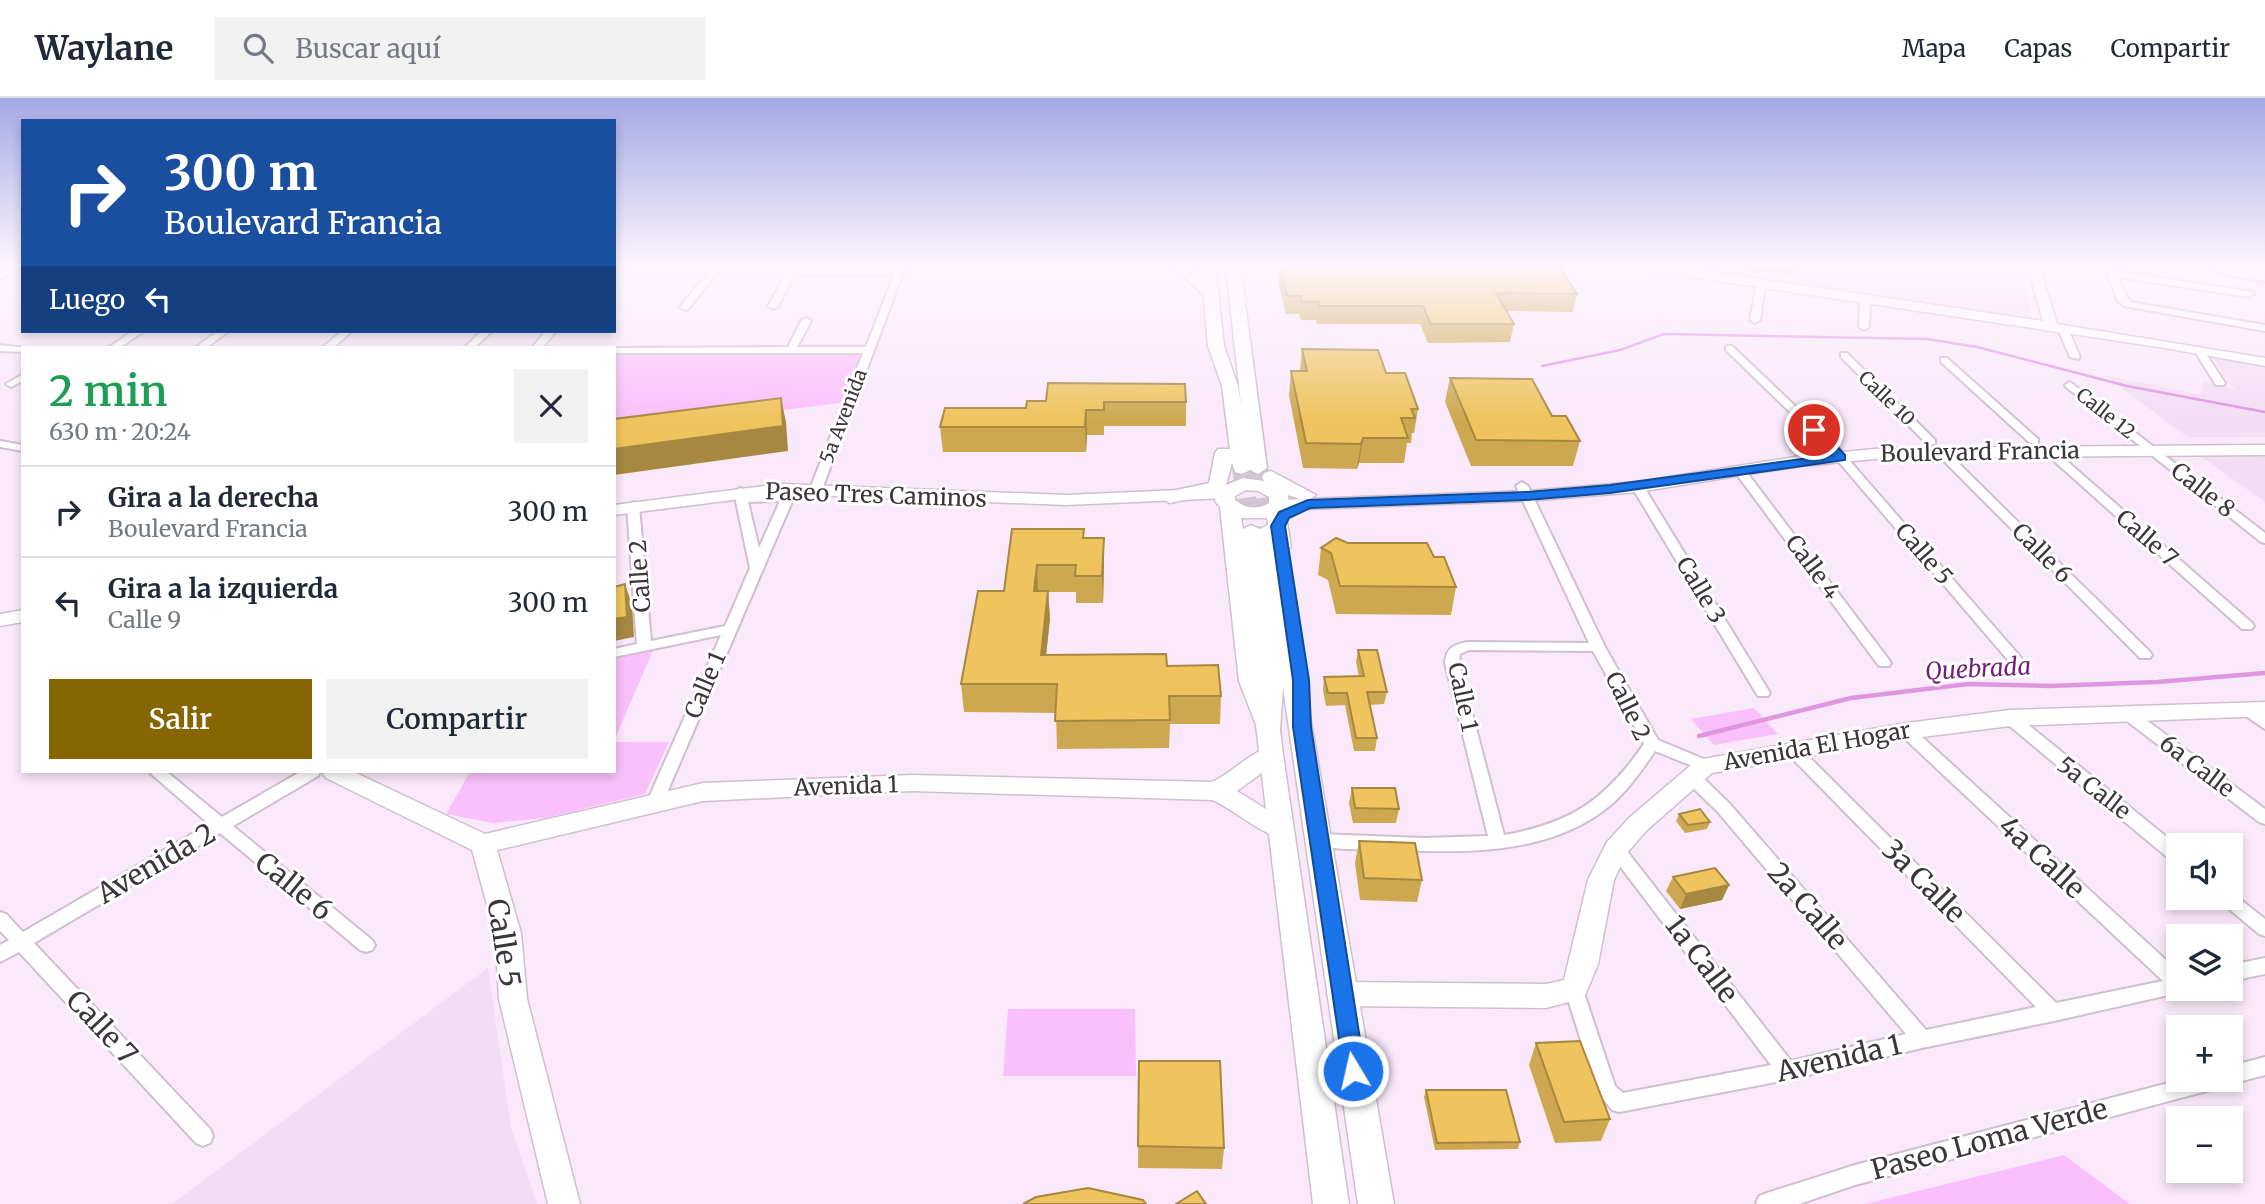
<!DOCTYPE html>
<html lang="es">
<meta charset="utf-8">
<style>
:root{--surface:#fff;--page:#f2f2f3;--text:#1f2937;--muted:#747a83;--line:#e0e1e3;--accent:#876601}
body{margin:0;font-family:Merriweather,serif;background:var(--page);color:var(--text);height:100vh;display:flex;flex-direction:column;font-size:26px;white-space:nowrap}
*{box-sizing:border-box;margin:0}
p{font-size:23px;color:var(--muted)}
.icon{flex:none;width:38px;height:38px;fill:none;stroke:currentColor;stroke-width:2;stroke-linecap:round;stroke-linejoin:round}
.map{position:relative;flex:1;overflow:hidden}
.drawer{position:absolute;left:21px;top:248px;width:595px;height:427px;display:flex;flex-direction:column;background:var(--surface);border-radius:0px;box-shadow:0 4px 10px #0003}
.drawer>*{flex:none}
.banner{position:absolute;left:21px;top:21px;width:595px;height:214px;border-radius:0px;box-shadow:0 4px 10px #0003;background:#1a4fa0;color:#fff;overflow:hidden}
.tools{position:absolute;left:2166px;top:735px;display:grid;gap:14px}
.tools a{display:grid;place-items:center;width:77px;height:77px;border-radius:0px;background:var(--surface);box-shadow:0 4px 10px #0003;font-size:35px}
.pin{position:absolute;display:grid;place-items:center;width:60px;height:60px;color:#fff;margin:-30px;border:4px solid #fff;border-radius:50%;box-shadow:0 2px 7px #0007}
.me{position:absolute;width:77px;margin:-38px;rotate:351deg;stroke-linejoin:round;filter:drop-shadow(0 0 5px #0008)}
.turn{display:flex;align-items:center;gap:24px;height:147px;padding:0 28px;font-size:32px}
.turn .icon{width:91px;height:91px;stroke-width:2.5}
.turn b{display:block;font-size:49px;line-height:60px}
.then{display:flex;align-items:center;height:66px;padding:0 28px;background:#0003;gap:14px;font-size:26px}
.round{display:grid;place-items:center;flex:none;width:74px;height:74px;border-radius:0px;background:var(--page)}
.headline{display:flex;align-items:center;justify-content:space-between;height:119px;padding:0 28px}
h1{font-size:42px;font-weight:600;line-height:52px;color:#1e9e55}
.cta{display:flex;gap:14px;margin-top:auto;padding:14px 28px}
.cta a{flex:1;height:80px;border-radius:0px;background:var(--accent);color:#fff;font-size:28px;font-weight:600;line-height:80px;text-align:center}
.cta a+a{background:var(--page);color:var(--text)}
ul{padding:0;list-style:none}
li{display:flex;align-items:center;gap:21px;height:91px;padding:0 28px;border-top:2px solid var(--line)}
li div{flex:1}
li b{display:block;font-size:26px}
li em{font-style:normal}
header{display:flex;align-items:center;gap:42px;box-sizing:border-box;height:98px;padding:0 35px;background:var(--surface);border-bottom:2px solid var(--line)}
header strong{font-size:33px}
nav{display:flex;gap:38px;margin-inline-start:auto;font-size:24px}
.search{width:490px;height:63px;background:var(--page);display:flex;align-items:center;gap:18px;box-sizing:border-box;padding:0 24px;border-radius:0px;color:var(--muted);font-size:26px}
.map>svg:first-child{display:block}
.built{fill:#f3ddf4}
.green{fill:#fac0fb}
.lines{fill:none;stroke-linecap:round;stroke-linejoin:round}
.stream-far1{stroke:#de96e1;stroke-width:2.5}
.stream{stroke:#de96e1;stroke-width:4.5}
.primary-tunnel{stroke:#d4c5d4;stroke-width:20;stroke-dasharray:20 10;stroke-linecap:butt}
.street-casing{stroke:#cfbfcf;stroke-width:4}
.secondary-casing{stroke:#cfbfcf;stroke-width:3}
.primary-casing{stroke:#cfbfcf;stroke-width:3}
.highway-casing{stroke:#cfbfcf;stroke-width:4}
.street{fill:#fff;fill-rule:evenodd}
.secondary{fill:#fff;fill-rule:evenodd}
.primary{fill:#fff;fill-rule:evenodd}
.highway{fill:#fff;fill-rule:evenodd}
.wall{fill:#cea850}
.shaded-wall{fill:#a78841}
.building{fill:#efc35d;stroke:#a78841;stroke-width:2}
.route{fill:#1a73e8;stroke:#114b97;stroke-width:2}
.labels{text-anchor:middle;stroke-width:6;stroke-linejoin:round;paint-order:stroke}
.far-street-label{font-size:19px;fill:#3c353c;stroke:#fff}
.street-label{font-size:23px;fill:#3c353c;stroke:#fff}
.water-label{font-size:24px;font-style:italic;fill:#741f78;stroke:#fff}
.near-street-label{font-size:28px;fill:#3c353c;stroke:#fff}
</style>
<header>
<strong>Waylane</strong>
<div class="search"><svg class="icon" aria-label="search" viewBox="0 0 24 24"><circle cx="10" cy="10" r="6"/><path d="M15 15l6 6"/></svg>Buscar aquí</div>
<nav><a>Mapa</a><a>Capas</a><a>Compartir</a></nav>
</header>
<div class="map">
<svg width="2265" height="1106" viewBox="0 0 2265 1106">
<rect width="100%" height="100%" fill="#fae9fa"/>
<g class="built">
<polygon points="1666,167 2021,167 2032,220 2011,221"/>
<polygon points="2212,259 2265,270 2265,339 2188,339 2104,277 2201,297 2203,283 2235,292"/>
<polygon points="2202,359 2265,359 2265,404"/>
<polygon points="488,870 511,1029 537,1106 172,1106"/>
</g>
<g class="green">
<polygon points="614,253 868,253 848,304 614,333"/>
<polygon points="654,550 614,643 614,558"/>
<polygon points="1754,610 1778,636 1714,647 1691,621"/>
<polygon points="614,644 669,644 645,696 545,720 493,725 446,716 470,674 614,674"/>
<polygon points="1008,911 1135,911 1136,978 1003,978"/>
<polygon points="2064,1057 2130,1106 1865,1106"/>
</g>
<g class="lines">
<g class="stream-far1">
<polyline points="2199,167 2229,178 2265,185"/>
<polyline points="1542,268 1620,252 1664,236 1927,241 1977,249 2127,288 2265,314"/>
</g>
<polyline class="stream" points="1699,638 1851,600 1968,586 2050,588 2157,584 2265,575"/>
<g class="primary-tunnel">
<polyline points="1242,370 1251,433"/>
<polyline points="1258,370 1268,433"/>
</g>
<defs>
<g id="street">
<polygon points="14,167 23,167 23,169 0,181 0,175"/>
<polygon points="791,167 799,167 797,171 896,171 898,167 906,167 822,391 816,395 810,391 863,255 614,255 614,250 610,250 788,249 801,223 806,220 811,223 797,249 866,249 894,177 795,176 778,208 773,211 768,208 786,176 717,175 688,211 685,212 680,209 708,175 614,175 614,169 789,171"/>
<polygon points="2104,167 2112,167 2115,173 2253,194 2254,196 2250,199 2117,179 2130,204 2265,227 2265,233 2124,208 2118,203"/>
<polygon points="1761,182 1765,185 1760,222 1755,225 1750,222 1757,185"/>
<polygon points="1865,198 1870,201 1869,229 1864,232 1859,229 1860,201"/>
<polygon points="2063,228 2068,231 2080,259 2078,261 2070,259 2058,231"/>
<polygon points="133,233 144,233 119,250 108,250"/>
<polygon points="218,233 229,233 206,250 195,250"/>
<polygon points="342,233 352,233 333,250 322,250"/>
<polygon points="482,233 492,233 474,250 464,250"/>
<polygon points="546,233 556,233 542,250 532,250"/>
<polygon points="0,247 27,250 23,250 23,254 0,253"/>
<polygon points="1726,248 1732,248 1835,346 2023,562 2025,565 2023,568 2013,568 1827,350 1726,252"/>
<polygon points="2196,250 2202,250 2225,285 2224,287 2216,287 2194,252"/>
<polygon points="1841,255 1847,255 1935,342 1935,346 1927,346 1841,259"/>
<polygon points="1941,260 1947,260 2038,341 2038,345 2030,345 1941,264"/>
<polygon points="23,276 23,283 11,289 6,286"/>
<polygon points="2070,284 2265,435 2265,445 2261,444 2066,289 2065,287"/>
<polygon points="0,343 23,347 23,353 0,349"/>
<polygon points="2048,349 2052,350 2252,525 2254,528 2252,531 2242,531 2044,354 2044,350"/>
<polygon points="1940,350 1944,351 2150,554 2152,557 2150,560 2140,560 1936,355 1934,353"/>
<polygon points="1741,371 1745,372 1889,562 1891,565 1889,568 1879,568 1735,374"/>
<path d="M1522 384 1528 388 1605 549 1658 642 1711 664 1713 668 1711 672 1705 673 1655 653C1640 675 1624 698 1603 713 1545 756 1466 755 1397 752 1374 751 1333 753 1312 746L1310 742 1312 738 1318 736 1424 740 1488 738 1445 565C1446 550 1453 547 1467 544L1589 545 1516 388ZM1469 552 1593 553 1644 646C1605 702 1572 725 1504 737L1459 565 1460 556Z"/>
<polygon points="1638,385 1644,389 1770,595 1768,598 1758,598 1756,595 1632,389"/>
<path d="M791 387 797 391 794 399 663 704 661 708H649L647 704 721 537 614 559V551L637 546 627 408 633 404 639 408 651 543 725 528 750 470 734 394 740 390 744 392 747 397 783 396 787 389ZM780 403 759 450 748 404Z"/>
<polygon points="2245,606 2265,618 2265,631 2240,614 2238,611"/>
<polygon points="2128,611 2133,612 2265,711 2265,726 2259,724 2123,620 2121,616"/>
<polygon points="2010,615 2015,616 2179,749 2179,765 2173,764 2005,624 2003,620"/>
<polygon points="1906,628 1911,629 2179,874 2179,891 2187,891 2186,893 2054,923 1922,950 1787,982 1619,1014 1612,1012 1597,993 1565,892 1567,886 1574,884 1581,886 1615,988 1623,995 1771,967 1610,755 1608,751 1610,747 1616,745 1622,747 1791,963 1906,936 1717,713 1685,682 1683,678 1685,674 1697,674 1729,705 1926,932 2036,909 1788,656 1785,652 1788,648 1798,648 2056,905 2163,883 1901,637 1898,633 1901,629"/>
<polygon points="149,674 167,674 222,719 300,674 320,674 318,678 233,728 372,842 375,847 372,852 366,854 360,852 220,735 34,845 210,1031 213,1038 210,1045 203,1048 196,1045 19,854 0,864 0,847 9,842 0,833 0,814 6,816 23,834 209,726"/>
<polygon points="2231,794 2265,821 2265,838 2259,836 2222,805 2219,800 2231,800"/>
<polygon points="2265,860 2265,876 2231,883 2231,867"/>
<polygon points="2265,959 2265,977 2231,986 2224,983 2221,988 2214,991 1855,1087 1799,1106 1756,1106 1759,1098 1767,1095 1855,1067 2180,982 2231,982 2231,968"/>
</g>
<g id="secondary">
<polygon points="1632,167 1664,167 2043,223 2027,167 2039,167 2057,226 2265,260 2265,268 2165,250 1638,171"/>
<polygon points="2265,347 2265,357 1885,360 1801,368 1638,394 1527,403 1279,412 1270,407 1279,402 1527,393 1638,384 1801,358 1885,350"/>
<polygon points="780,386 1066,397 1226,390 1235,395 1226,400 1066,407 780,396 614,417 614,407"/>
<polygon points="23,512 23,524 0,528 0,516"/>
<polygon points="2265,604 2265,618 2010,628 1906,641 1712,675 1647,732 1626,756 1614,782 1598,866 1584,900 1546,910 1341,908 1331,904 1327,896 1331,888 1341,884 1546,886 1564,882 1588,782 1607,744 1629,720 1697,662 1906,625 2010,612"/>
<path d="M1270 649 1278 651 1282 657 1278 663 1237 693 1290 726 1293 733 1290 740C1271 745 1233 710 1212 702L912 693 703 703 497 752 521 835 527 901 580 1106H548L499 901 495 835 472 752 326 680 322 674H354L485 736 703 685 912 677 1212 684C1232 675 1249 655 1270 649Z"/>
</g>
<path id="primary" d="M1201 167H1215L1224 248 1238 288 1241 307 1226 167H1240L1267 370 1258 376 1250 372 1242 376 1235 374 1232 365 1226 387 1243 380 1264 383 1262 379 1264 375 1271 373 1316 397 1306 403 1288 397 1289 407 1285 412 1291 449 1282 455 1394 1106H1358L1283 589 1280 632 1283 657 1349 1106H1313L1256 627 1239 583 1220 409 1215 403 1217 395 1170 405 1160 399 1163 395 1209 385 1215 355 1218 351H1230L1222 288 1208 248ZM1246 392 1258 393 1269 399V405C1257 412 1246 411 1235 402V398ZM1241 420H1267L1268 427 1260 431 1251 427 1243 431Z"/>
<polygon id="highway" points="1171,167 1189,167 1218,193 1210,198 1204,197"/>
</defs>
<use href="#street" class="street-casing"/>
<use href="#secondary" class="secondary-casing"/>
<use href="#primary" class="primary-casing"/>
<use href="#highway" class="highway-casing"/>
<use href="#street" class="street"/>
<use href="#secondary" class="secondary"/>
<use href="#primary" class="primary"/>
<use href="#highway" class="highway"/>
</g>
<g class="wall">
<polygon points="1280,167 1577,196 1573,214 1506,213 1514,226 1510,244 1428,245 1420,226 1317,226 1316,222 1301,222 1299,216 1286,216 1278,183"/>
<polygon points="1745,167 1797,167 1794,176 1748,173"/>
<polygon points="1302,251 1386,275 1418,311 1414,335 1412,335 1411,345 1407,345 1404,365 1359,365 1357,371 1303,370 1289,297 1291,273 1300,273"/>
<polygon points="1450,280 1552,318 1580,343 1573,368 1471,368 1445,304"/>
<polygon points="1046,303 1186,304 1186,328 1104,328 1104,337 1087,337 1086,354 943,354 940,329 1026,310"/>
<polygon points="1084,431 1084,440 1104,467 1103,505 1076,505 1076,494 1048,494 1050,521 1046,557 1167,568 1221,598 1220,626 1170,626 1169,650 1057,651 1056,615 964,614 961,586 1004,493"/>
<polygon points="1348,445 1434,459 1456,489 1451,517 1336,516 1328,482 1318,477 1321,450"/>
<polygon points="1358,552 1387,594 1384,606 1370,607 1377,640 1375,653 1354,653 1345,607 1326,608 1323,592 1324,579 1359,579 1356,564"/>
<polygon points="1352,690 1399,711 1396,725 1353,725 1349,705"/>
<polygon points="1679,716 1710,724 1707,731 1685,735 1676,723"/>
<polygon points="1359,743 1422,782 1417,804 1360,802 1355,765"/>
<polygon points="1673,779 1729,787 1722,802 1680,811 1666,793"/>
<polygon points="1536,945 1610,1021 1601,1043 1555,1045 1529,967"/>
<polygon points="1139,963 1224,1050 1222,1071 1138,1070"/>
<polygon points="1426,992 1520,1044 1518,1051 1435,1052 1424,999"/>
</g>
<g class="shaded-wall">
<polygon points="781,300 786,324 788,353 614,377 614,351"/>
<polygon points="1086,312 1087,337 1086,354 1085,329"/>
<polygon points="1363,340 1359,365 1357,371 1361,346"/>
<polygon points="1104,440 1104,467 1103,505 1102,478"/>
<polygon points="1037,467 1038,494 1034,493"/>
<polygon points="625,486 632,507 634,539 614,543 614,521"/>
<polygon points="1048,493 1050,521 1043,585 1041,557"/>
<polygon points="1729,787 1722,802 1680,811 1686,796"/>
</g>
<g class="building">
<polygon points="1280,167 1558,167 1577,196 1496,195 1514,226 1431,226 1423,208 1319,208 1318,204 1302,204 1301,198 1287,198"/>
<polygon points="1302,251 1378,252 1386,275 1405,275 1418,311 1411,311 1415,320 1401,320 1408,340 1363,340 1361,346 1306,345 1291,273 1307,273"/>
<polygon points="1450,280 1532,281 1552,318 1566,318 1580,343 1476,342"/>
<polygon points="1048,285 1185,286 1186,304 1104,304 1104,312 1086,312 1085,329 940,329 945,310 1026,310 1027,303 1046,303"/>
<polygon points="781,300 783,328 614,351 614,321"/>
<polygon points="1012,431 1084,431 1083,440 1104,440 1102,478 1075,478 1076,467 1037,467 1034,493 1048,493 1041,557 1166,556 1167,568 1218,567 1221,598 1169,598 1170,622 1055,623 1057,586 961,586 978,493 1004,493"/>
<polygon points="1336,440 1348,445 1427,445 1434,459 1444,459 1456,489 1340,488 1331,455 1321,450"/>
<polygon points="625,486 627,519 614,521 614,489"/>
<polygon points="1358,552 1377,552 1387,594 1367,594 1377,640 1356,640 1347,595 1328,595 1324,579 1364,578"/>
<polygon points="1352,690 1395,690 1399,711 1355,710"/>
<polygon points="1700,711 1710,724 1688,727 1679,716"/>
<polygon points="1359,743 1415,745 1422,782 1364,780"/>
<polygon points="1715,770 1729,787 1686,796 1673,779"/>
<polygon points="1580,943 1610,1021 1564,1024 1536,945"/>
<polygon points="1139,963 1220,963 1224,1050 1138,1048"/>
<polygon points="1426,992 1506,992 1520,1044 1437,1045"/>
<polygon points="1088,1090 1143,1102 1146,1106 1023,1106 1036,1099"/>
<polygon points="1197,1093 1206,1106 1176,1106"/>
</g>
<linearGradient id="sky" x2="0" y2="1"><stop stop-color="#a4a8e5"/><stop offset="0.52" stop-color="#fdf5fd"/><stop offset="1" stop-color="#fdf5fd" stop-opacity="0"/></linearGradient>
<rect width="2265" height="322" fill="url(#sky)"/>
<polygon class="route" points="1810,329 1819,329 1845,357 1845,362 1610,395 1527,402 1310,410 1289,420 1285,428 1309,582 1311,629 1365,973 1361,981 1353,984 1345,981 1293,629 1293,582 1271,428 1279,414 1308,402 1527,394 1610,387 1831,357 1810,334"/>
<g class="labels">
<g class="far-street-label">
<text transform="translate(1887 300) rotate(44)" y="7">Calle 10</text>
<text transform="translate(2106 315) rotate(38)" y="7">Calle 12</text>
<text transform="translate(843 318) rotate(-69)" y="7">5a Avenida</text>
</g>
<g class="street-label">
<text transform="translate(1980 354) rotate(-1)" y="8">Boulevard Francia</text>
<text transform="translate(2203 392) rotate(38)" y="8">Calle 8</text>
<text transform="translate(876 397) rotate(2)" y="8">Paseo Tres Caminos</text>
<text transform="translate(2147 440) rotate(41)" y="8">Calle 7</text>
<text transform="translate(2042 455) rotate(45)" y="8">Calle 6</text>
<text transform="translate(1924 456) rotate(49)" y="8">Calle 5</text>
<text transform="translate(1813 469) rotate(53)" y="8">Calle 4</text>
<text transform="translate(640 478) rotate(-94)" y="8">Calle 2</text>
<text transform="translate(1701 492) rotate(59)" y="8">Calle 3</text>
<text transform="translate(705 587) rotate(-67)" y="8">Calle 1</text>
<text transform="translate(1463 599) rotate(78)" y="8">Calle 1</text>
<text transform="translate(1628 608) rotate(64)" y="8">Calle 2</text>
<text transform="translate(1817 648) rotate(-10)" y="8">Avenida El Hogar</text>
<text transform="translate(2197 668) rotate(37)" y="8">6a Calle</text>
<text transform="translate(846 688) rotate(-2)" y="8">Avenida 1</text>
<text transform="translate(2094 690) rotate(38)" y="8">5a Calle</text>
</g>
<g class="water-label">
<text transform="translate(1978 571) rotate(-3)" y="8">Quebrada</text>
</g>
<g class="near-street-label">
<text transform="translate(2042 759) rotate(43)" y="10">4a Calle</text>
<text transform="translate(156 765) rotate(-30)" y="10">Avenida 2</text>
<text transform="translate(1924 783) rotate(45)" y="10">3a Calle</text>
<text transform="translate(294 788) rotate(39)" y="10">Calle 6</text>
<text transform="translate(1808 808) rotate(49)" y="10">2a Calle</text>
<text transform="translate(504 845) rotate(81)" y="10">Calle 5</text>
<text transform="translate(1702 861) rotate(53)" y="10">1a Calle</text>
<text transform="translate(102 929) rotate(47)" y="10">Calle 7</text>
<text transform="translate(1839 960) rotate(-13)" y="10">Avenida 1</text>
<text transform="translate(1989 1041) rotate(-15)" y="10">Paseo Loma Verde</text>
</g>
</g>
</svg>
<div class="tools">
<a><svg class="icon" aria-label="sound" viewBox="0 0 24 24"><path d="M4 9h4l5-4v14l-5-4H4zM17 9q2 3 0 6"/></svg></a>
<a><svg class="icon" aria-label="layers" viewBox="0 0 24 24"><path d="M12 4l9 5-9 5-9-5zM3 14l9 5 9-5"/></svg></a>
<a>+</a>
<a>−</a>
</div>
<div class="pin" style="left:1814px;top:332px;background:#d93025"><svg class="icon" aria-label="arrive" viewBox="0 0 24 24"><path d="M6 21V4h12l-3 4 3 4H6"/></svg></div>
<svg class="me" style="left:1353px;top:973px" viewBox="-20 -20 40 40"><circle r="17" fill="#1a73e8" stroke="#fff" stroke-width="3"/><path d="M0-11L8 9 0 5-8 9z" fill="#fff"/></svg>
<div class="banner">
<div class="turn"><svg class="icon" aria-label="right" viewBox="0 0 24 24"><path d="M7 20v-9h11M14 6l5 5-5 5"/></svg><div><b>300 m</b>Boulevard Francia</div></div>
<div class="then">Luego<svg class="icon" aria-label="left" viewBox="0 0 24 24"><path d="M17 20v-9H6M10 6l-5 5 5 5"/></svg></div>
</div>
<section class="drawer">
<div class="headline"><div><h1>2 min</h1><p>630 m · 20:24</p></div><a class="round"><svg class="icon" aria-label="close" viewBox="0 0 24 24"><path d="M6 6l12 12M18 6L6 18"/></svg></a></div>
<ul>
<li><svg class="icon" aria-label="right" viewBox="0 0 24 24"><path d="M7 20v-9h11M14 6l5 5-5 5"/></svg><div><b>Gira a la derecha</b><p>Boulevard Francia</p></div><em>300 m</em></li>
<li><svg class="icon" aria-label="left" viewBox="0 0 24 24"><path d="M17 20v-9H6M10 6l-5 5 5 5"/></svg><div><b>Gira a la izquierda</b><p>Calle 9</p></div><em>300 m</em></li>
</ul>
<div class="cta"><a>Salir</a><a>Compartir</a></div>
</section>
</div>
